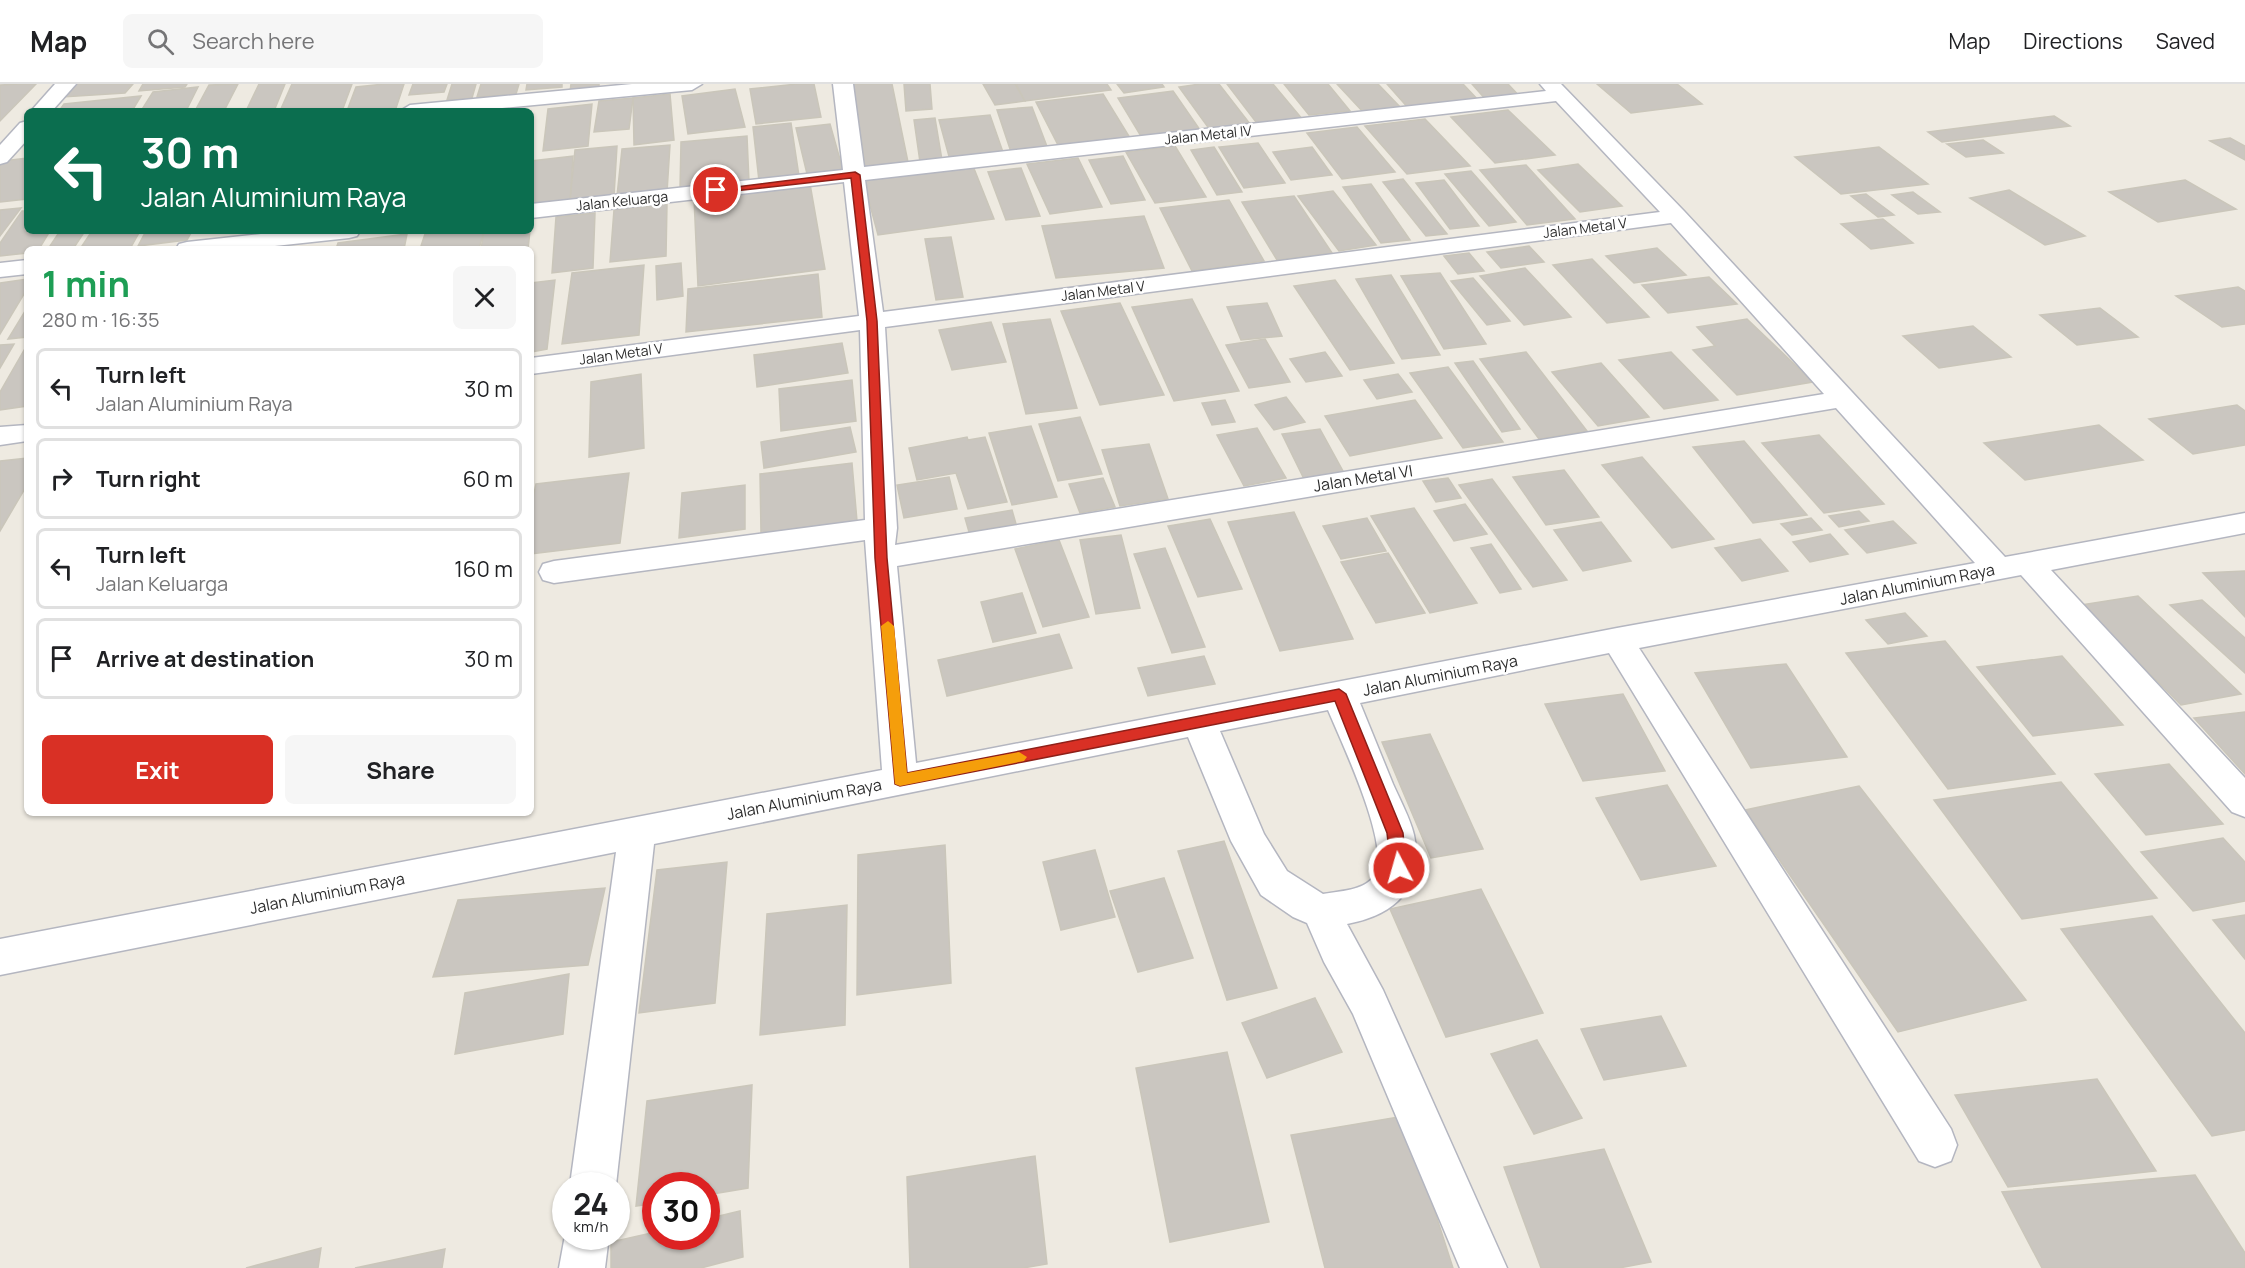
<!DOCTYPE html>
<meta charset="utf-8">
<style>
:root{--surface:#fff;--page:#f6f6f6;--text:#202124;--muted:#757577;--line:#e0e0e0;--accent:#d93025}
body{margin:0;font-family:Manrope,sans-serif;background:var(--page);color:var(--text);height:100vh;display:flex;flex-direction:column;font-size:22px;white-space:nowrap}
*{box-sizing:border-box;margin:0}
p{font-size:20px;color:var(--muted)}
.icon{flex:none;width:33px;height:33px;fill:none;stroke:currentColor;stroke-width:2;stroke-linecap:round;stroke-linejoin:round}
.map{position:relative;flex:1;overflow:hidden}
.sheet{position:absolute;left:24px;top:162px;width:510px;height:570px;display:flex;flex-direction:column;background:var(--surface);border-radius:9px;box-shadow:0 2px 4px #0004}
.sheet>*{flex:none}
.banner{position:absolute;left:24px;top:24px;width:510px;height:126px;border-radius:9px;box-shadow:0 2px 4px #0004;background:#0b6e4f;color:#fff;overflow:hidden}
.speed{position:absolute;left:552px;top:1088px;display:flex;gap:12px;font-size:30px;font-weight:700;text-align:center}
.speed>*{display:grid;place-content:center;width:78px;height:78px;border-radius:50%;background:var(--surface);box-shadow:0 2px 4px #0004;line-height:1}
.speed small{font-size:15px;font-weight:400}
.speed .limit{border:9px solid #d22;background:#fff;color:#111}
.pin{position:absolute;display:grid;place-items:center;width:51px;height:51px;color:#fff;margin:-26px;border:3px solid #fff;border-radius:50%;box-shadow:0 2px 6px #0007}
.me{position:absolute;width:66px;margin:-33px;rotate:354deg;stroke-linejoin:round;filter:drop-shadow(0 0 4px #0008)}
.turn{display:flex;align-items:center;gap:21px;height:126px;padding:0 18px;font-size:27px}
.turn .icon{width:78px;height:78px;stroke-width:2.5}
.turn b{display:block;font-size:42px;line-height:51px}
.round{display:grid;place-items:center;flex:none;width:63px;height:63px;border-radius:9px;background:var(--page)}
.overview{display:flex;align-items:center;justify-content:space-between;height:102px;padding:0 18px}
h1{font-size:36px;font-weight:700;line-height:45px;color:#1e9e55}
.primary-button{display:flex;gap:12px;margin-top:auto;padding:12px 18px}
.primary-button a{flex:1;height:69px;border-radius:9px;background:var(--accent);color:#fff;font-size:24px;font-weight:700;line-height:69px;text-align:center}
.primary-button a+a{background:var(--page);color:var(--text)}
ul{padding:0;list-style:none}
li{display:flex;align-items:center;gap:18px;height:81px;margin:0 12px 9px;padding:0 6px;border:3px solid var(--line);border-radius:9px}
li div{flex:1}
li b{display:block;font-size:22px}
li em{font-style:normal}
header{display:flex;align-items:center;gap:36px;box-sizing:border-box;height:84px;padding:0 30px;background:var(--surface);border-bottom:2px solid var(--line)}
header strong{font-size:28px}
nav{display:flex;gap:33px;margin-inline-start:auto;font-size:21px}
.search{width:420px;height:54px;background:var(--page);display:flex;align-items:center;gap:15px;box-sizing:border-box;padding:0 21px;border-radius:9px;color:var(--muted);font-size:22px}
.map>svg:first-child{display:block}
.building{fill:#cac6c0;stroke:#cac6ba;stroke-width:1.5}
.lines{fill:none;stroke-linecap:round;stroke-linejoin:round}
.minor-casing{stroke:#b4b6c0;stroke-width:3}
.minor{fill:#fff;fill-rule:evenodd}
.route{fill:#d93025;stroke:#8d1f18;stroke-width:1.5}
.slow{fill:#f59e0b}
.labels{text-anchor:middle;stroke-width:5;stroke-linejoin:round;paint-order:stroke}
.far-street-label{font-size:14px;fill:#2e2e2e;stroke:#fff}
.street-label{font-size:16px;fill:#2e2e2e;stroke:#fff}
</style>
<header>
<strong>Map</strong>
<div class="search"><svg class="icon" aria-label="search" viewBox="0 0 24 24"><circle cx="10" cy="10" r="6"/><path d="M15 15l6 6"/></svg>Search here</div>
<nav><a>Map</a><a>Directions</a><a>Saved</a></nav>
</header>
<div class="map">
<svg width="2245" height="1184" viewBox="0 0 2245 1184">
<rect width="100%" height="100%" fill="#eeeae1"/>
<g class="building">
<polygon points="21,0 36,0 0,37 0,1"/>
<polygon points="75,0 133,0 125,9 63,13"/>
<polygon points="143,0 187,0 185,3 139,7"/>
<polygon points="238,0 224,27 195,27 209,1"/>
<polygon points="259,0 285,0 274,27 246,27"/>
<polygon points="292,0 352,0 342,27 280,27"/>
<polygon points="384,0 404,0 396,24 347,27 356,3"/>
<polygon points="413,0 447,0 444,8 409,11"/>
<polygon points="452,0 476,0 472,14 447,16"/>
<polygon points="481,0 519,0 516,10 477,13"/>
<polygon points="527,0 562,0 562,3 526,6"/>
<polygon points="571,0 599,0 599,6 570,8"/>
<polygon points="797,0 814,0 821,33 756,40 750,5"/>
<polygon points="853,0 892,0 908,78 865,82"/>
<polygon points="904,0 930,0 932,25 906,27"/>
<polygon points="983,0 1015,0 1025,17 995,21"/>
<polygon points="1016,0 1107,0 1111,6 1025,17"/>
<polygon points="1117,0 1162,0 1164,3 1124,9"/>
<polygon points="1200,0 1219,0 1250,40 1210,46 1179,3"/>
<polygon points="1227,0 1273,0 1303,36 1259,42"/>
<polygon points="1284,0 1328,0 1350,27 1309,31"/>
<polygon points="1337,0 1378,0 1401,24 1364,29"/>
<polygon points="1387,0 1463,0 1480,18 1410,26"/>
<polygon points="1472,0 1508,0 1521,14 1487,17"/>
<polygon points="1597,0 1677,0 1702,20 1631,29"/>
<polygon points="198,3 186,27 141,27 153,8"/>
<polygon points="735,5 745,43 688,50 682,12"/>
<polygon points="1173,7 1200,46 1142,54 1118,14"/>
<polygon points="670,10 674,56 634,61 633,14"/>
<polygon points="1103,10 1130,54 1059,63 1036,18"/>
<polygon points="141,12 132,27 59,27 64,20"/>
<polygon points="633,14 629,45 594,48 599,17"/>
<polygon points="592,20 588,62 543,67 548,25"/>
<polygon points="1032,23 1048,65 1011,68 997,26"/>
<polygon points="1508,26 1555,71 1495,79 1451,33"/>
<polygon points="990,31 1004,71 950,76 939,36"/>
<polygon points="2054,32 2070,42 1942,58 1928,48"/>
<polygon points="935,34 942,76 920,78 914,36"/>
<polygon points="1425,35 1470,82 1407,90 1365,42"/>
<polygon points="791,39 799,92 759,97 753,43"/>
<polygon points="830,40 843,86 807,90 796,44"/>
<polygon points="1357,43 1395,88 1342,95 1307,49"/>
<polygon points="747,52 749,98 680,105 681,58"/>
<polygon points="2230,54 2245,62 2245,76 2210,57"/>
<polygon points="1983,56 2003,69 1966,73 1947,60"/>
<polygon points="1258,59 1285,99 1244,104 1219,63"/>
<polygon points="670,61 667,108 617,112 622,65"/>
<polygon points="617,62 614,112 570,117 575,66"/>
<polygon points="1175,62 1206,113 1155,119 1126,68"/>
<polygon points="1214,63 1242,108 1217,111 1191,66"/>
<polygon points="1312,63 1332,91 1291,96 1273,68"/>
<polygon points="1879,63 1928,100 1841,110 1795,73"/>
<polygon points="573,72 570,117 531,122 531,77"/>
<polygon points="1123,72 1145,116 1111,120 1089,76"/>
<polygon points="27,74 27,115 0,118 0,81 3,77"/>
<polygon points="1078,74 1102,123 1050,130 1027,80"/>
<polygon points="1578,80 1622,122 1580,128 1538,86"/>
<polygon points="1526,81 1575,135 1527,141 1480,86"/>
<polygon points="973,82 994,135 878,151 863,95"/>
<polygon points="1021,84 1040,132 1006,136 988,88"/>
<polygon points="1471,87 1516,138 1489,142 1445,90"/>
<polygon points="1403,95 1447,150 1426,152 1383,98"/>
<polygon points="1444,96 1479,142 1450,145 1416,99"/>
<polygon points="2185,96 2236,125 2158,138 2109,108"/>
<polygon points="810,100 825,185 698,202 694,114"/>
<polygon points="1371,100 1410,156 1381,159 1343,103"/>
<polygon points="2009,106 2085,152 2045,161 1970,114"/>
<polygon points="1333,107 1376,161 1339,167 1298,112"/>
<polygon points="1913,108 1940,128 1918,130 1892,111"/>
<polygon points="1866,110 1894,131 1878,133 1851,112"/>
<polygon points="1294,112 1332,169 1277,176 1242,118"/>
<polygon points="1229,116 1264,177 1192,187 1160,124"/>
<polygon points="667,120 666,172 610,178 614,126"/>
<polygon points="21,124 0,152 0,126"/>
<polygon points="22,127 27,127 27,147 50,147 39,165 27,165 27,169 0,172 0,159"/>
<polygon points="595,129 593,184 552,189 556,133"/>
<polygon points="1144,132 1164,184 1056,194 1042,142"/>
<polygon points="1883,135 1913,159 1871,165 1841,140"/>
<polygon points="60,147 85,147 73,165 48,165"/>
<polygon points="92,147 140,147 131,163 80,165"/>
<polygon points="146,147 192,147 187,156 138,162"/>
<polygon points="457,147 484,147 479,165 420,165 425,150"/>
<polygon points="484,147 530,147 528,165 481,165"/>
<polygon points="407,150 404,165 336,165 338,159"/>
<polygon points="951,153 963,213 936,216 925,155"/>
<polygon points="1529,162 1544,178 1501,184 1487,168"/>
<polygon points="1657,164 1686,191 1634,199 1606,172"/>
<polygon points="1469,169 1484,187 1458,190 1444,172"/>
<polygon points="1592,175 1649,233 1607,239 1553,181"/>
<polygon points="681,179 683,212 657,216 656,182"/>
<polygon points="644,181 639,251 562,260 572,189"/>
<polygon points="1525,184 1571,233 1524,241 1480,192"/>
<polygon points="1440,189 1486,260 1444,265 1401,192"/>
<polygon points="818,190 822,233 686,248 688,205"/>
<polygon points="1391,191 1440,271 1402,275 1356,195"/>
<polygon points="1709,193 1737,220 1668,229 1642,201"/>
<polygon points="1473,194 1510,237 1487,241 1451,197"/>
<polygon points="27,195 27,205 0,250 0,199"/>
<polygon points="555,196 547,265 531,268 531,199"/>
<polygon points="1335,196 1394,279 1350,286 1294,202"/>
<polygon points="2238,203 2245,207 2245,240 2222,243 2176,212"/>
<polygon points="1192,215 1239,307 1174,317 1132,223"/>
<polygon points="1120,219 1164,311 1100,321 1061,227"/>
<polygon points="1267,219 1282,252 1241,256 1227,223"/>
<polygon points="27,224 27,253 8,255"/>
<polygon points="2100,224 2138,253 2077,261 2040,231"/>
<polygon points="1050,235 1077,324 1026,330 1003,240"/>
<polygon points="1747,235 1813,298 1737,311 1693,266 1715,262 1697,243"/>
<polygon points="991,238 1006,278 952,286 939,246"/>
<polygon points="1973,242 2011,273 1939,284 1903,252"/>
<polygon points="1265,255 1290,298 1249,304 1226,261"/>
<polygon points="842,259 848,289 757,303 754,271"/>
<polygon points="14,260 0,284 0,261"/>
<polygon points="27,261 27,322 0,326 0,308"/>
<polygon points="1325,268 1342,292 1306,298 1290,275"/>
<polygon points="1526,268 1587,347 1539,355 1480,275"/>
<polygon points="1671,268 1718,316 1664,325 1619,276"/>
<polygon points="1473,277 1520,345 1502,348 1455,279"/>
<polygon points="1601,279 1649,333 1598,342 1552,288"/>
<polygon points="1448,283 1503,358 1463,364 1410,289"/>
<polygon points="641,290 644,364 589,373 591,298"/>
<polygon points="1398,290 1412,308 1377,315 1364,296"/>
<polygon points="852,296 856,337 781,347 779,305"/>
<polygon points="1286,313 1305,338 1274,346 1255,321"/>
<polygon points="1225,316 1235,338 1212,341 1202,319"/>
<polygon points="1415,316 1442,354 1350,372 1325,332"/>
<polygon points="2237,321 2245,327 2245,361 2193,370 2149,335"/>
<polygon points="1080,333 1102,390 1058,397 1039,340"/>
<polygon points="2099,341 2143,376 2025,396 1984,359"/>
<polygon points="1031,342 1057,413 1012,421 989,349"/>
<polygon points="850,343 856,368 764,384 761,358"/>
<polygon points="1257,344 1286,394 1244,402 1217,351"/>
<polygon points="1320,345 1344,389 1304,395 1282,350"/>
<polygon points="1819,351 1884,420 1824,429 1762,359"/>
<polygon points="967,353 968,356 985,353 1007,418 968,425 956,389 917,396 909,364"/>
<polygon points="1744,357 1807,431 1753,439 1693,363"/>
<polygon points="1149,360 1168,415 1120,422 1102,366"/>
<polygon points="1642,373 1714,455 1672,464 1602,381"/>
<polygon points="27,374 27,401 0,447 0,377"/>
<polygon points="852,379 857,437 761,449 760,390"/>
<polygon points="1564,386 1599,433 1546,441 1513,393"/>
<polygon points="629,389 620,459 531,470 531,423 536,400"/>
<polygon points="949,393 957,425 904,434 897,401"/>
<polygon points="1103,394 1115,423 1080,429 1069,400"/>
<polygon points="1448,394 1461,414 1436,418 1423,397"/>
<polygon points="1492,395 1567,496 1533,503 1459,401"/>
<polygon points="745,401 745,445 679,454 682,409"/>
<polygon points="1465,420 1487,450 1454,457 1434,427"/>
<polygon points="1414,424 1477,519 1430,529 1371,432"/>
<polygon points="1012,426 1016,440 969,448 965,434"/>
<polygon points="1859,427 1869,437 1839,443 1829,432"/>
<polygon points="1294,428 1353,555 1280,567 1228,438"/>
<polygon points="1367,434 1386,467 1341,475 1323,442"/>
<polygon points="1811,434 1822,446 1792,451 1781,440"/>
<polygon points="1210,435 1242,505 1198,513 1168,442"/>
<polygon points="1893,437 1916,459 1867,469 1845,446"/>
<polygon points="1601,438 1631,477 1583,487 1554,446"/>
<polygon points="1830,450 1848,470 1810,478 1793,458"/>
<polygon points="1121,451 1140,524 1096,530 1080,456"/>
<polygon points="1760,455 1788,487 1742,497 1715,464"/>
<polygon points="1059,456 1089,533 1043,543 1015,465"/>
<polygon points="1491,460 1521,505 1500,509 1471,464"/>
<polygon points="1165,464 1205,563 1172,569 1134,470"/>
<polygon points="1388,469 1425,529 1376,539 1341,478"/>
<polygon points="2245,487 2245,533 2203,489"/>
<polygon points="1022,509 1036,549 993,558 981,518"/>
<polygon points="2138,512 2241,610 2181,621 2081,521"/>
<polygon points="2202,516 2245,554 2245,589 2170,521"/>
<polygon points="1905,529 1927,552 1888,560 1866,536"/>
<polygon points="1059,550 1072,584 947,612 938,576"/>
<polygon points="1945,557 2055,690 1948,705 1846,569"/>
<polygon points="1204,572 1215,600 1148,612 1138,584"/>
<polygon points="2062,572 2123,641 2033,652 1977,583"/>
<polygon points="1786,580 1847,673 1751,684 1695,589"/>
<polygon points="1623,610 1665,687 1583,697 1545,620"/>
<polygon points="2245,628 2245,690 2194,634"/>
<polygon points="1430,650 1483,765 1431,774 1382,658"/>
<polygon points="2169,680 2223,740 2146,751 2095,690"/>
<polygon points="2061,698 2157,814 2022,835 1934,716"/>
<polygon points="1667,701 1716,782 1641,796 1596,714"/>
<polygon points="1859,702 2026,916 1898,948 1745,726"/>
<polygon points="2223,754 2245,778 2245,817 2193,827 2141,768"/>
<polygon points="1224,757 1277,904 1227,916 1178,767"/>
<polygon points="945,761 951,899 857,911 858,771"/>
<polygon points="1095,766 1115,833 1061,846 1043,778"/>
<polygon points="727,778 715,919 639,929 657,786"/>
<polygon points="1164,794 1193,874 1138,888 1110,807"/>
<polygon points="605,804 588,881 433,893 458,816"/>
<polygon points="1481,805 1543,929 1446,953 1390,825"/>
<polygon points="847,821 845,941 760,951 767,830"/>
<polygon points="2245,831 2245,875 2213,836"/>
<polygon points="2152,832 2245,949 2245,1046 2212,1052 2061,845"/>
<polygon points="569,890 563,950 455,970 465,909"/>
<polygon points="1315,914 1342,968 1267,994 1242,939"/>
<polygon points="1661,932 1686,982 1604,996 1581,945"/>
<polygon points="1537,956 1582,1034 1534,1050 1491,970"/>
<polygon points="1227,968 1269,1138 1170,1158 1136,984"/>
<polygon points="2097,995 2156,1087 2008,1103 1955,1011"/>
<polygon points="752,1001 748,1104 706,1111 706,1101 656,1101 656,1119 636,1122 647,1017"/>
<polygon points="1404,1032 1453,1184 1325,1184 1291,1051"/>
<polygon points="1604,1065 1651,1178 1619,1184 1541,1184 1504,1083"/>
<polygon points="1035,1072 1047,1180 1023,1184 910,1184 907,1093"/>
<polygon points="2195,1091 2245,1169 2245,1184 2042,1184 2002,1108"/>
<polygon points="740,1127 743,1173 701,1184 611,1184 611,1158 656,1148 656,1152 706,1152 706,1135"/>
<polygon points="321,1164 318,1184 246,1184"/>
<polygon points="445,1165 442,1184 355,1184"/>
</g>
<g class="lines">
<defs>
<g id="minor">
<polygon points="55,0 76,0 52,27 31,27"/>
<polygon points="632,0 702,0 692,6 471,27 400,27 410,21"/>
<path d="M833 0H853L864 83 1546 7 1540 0H1561L1684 127 2005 473 2245 429V449L2051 486 2245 694V733L2232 728 2021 491 1639 564 1951 1045 1957 1061 1951 1077 1935 1083 1919 1077 1609 569 1360 619C1371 646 1382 673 1393 700 1400 716 1410 734 1414 751 1425 803 1396 831 1347 840L1383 906 1507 1184H1460L1353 930 1324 878 1307 839 1293 833 1261 811 1231 757 1188 653 654 760 616 1101H570L616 768 0 891V855L882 686 865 456 554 499 543 496 539 488 543 480 554 477 865 436 860 246 531 290V274L859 232 844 98 531 134V120L843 86ZM1556 17 1660 128 883 228 865 96ZM1671 139 1824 310 895 461 897 444 885 243ZM1836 324 1975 479 1617 544 916 679 897 482ZM1328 626C1341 657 1393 766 1374 792 1364 807 1339 807 1323 810L1287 787 1264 750 1220 647Z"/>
<polygon points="27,37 27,56 7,78 0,80 0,61 20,39"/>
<polygon points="288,147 360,147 357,152 349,154 248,165 176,165 179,160 187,158"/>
<polygon points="27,176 27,190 0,193 0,179"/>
<polygon points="27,341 27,357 0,361 0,343"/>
<polygon points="566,1146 566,1152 609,1152 605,1184 559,1184"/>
</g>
</defs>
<use href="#minor" class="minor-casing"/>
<use href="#minor" class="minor"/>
</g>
<polygon class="route" points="855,88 860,91 877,237 887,474 907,689 1339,605 1346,610 1403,749 1406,784 1404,788 1393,788 1391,784 1387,749 1335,617 900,702 895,700 875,474 867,237 851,94 716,109 712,106"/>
<polygon class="slow" points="888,537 894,542 907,689 1019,668 1027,673 1024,677 900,702 895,700 881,542"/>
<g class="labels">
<g class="far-street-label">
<text transform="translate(1208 51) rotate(-6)" y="5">Jalan Metal IV</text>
<text transform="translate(622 117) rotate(-6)" y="5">Jalan Keluarga</text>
<text transform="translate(1585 144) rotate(-7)" y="5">Jalan Metal V</text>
<text transform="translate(1103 207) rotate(-7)" y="5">Jalan Metal V</text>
<text transform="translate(621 270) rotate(-8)" y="5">Jalan Metal V</text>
</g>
<g class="street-label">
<text transform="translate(1363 394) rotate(-9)" y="6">Jalan Metal VI</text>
<text transform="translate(1917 500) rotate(-11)" y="6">Jalan Aluminium Raya</text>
<text transform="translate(1440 591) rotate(-11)" y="6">Jalan Aluminium Raya</text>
<text transform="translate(804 715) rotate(-11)" y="6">Jalan Aluminium Raya</text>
<text transform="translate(327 809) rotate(-11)" y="6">Jalan Aluminium Raya</text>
</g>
</g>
</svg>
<div class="speed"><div>24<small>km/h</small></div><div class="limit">30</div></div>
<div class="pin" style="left:716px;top:106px;background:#d93025"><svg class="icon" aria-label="arrive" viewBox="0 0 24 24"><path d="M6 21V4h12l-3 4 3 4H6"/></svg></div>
<svg class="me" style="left:1399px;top:784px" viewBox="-20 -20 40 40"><circle r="17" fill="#d93025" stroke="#fff" stroke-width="3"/><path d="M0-11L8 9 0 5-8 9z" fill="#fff"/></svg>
<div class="banner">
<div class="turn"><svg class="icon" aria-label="left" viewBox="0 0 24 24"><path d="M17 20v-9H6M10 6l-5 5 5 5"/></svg><div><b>30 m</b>Jalan Aluminium Raya</div></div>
</div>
<section class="sheet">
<div class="overview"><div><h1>1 min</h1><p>280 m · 16:35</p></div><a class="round"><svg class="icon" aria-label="close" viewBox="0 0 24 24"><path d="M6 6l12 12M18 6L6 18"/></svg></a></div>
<ul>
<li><svg class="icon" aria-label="left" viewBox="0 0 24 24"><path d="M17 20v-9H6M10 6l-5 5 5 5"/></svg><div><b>Turn left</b><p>Jalan Aluminium Raya</p></div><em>30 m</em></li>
<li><svg class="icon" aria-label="right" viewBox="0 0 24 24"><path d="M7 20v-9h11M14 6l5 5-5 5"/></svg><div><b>Turn right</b></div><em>60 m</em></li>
<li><svg class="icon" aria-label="left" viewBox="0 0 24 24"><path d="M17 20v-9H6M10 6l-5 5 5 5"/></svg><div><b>Turn left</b><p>Jalan Keluarga</p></div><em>160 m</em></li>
<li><svg class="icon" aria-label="arrive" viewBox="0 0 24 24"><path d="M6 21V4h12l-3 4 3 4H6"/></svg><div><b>Arrive at destination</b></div><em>30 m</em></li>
</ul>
<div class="primary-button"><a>Exit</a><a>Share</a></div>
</section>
</div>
